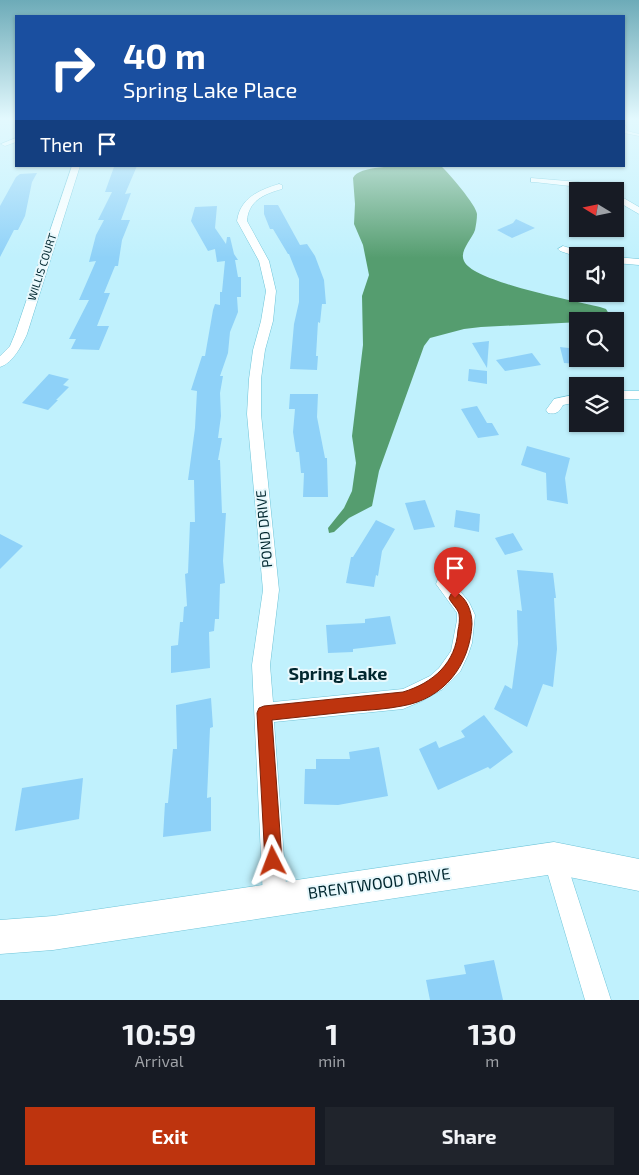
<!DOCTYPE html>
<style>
:root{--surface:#171b24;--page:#20242c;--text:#f1f3f6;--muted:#9ea1a6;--accent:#be340e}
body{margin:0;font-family:"Exo 2",sans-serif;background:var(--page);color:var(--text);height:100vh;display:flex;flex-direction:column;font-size:19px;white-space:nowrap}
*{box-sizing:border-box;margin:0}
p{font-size:16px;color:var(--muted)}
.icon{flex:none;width:28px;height:28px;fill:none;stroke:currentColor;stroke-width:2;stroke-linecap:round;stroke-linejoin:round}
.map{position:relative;height:1000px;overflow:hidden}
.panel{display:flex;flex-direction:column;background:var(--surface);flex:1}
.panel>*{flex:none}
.hud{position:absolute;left:15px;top:15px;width:610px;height:152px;border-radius:0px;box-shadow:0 1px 4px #0004;background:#1a4fa0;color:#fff;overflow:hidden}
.needle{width:32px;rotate:280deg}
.buttons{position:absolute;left:569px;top:182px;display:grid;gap:10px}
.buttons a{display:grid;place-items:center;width:55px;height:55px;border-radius:0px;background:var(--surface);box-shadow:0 1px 4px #0004;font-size:25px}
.pin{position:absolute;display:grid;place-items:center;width:42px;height:42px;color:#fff;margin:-51px -21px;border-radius:50% 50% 50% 0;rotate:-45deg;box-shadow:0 0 5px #0007}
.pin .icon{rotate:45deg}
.me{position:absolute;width:55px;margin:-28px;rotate:357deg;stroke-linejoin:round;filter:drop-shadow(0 0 4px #0008)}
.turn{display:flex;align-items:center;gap:18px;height:105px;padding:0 25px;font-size:22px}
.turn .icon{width:65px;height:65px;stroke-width:2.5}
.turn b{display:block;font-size:35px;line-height:42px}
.then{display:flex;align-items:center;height:48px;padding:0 25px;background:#0003;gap:10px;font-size:19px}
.eta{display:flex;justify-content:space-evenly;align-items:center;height:85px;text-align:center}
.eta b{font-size:30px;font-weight:700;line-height:35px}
.primary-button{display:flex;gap:10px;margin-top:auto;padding:10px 25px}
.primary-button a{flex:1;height:58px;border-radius:0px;background:var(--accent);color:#fff;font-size:20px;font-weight:700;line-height:58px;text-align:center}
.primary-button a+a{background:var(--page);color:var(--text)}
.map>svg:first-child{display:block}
.water{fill:#559d6f}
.building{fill:#8ed1f8}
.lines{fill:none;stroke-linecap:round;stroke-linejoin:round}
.lane-casing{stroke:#6ec4d8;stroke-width:1}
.street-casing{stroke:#6ec4d8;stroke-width:1}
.secondary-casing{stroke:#6ec4d8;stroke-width:1}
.lane{fill:#fff;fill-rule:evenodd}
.street{fill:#fff;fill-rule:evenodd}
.secondary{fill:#fff;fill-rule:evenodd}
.route{fill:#be340e;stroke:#7c2209}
.labels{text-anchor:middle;stroke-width:4;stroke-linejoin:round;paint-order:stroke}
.far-street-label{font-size:11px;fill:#01272f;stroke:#e8f8fc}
.street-label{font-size:14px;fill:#01272f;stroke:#e8f8fc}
.near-street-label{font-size:16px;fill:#01272f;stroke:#e8f8fc}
.near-neighbourhood-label{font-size:18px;font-weight:bold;fill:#01272f;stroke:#e8f8fc}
</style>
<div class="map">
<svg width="639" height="1000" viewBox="0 0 639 1000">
<rect width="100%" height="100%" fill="#c0f1fd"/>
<path class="water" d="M412 166H441C448 172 477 206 477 214 477 219 476 225 475 230 472 239 459 251 464 261 473 282 576 301 600 307L606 309 609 314 600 321 481 327 464 329 430 338 424 346 379 471 372 506 349 518 334 532 329 533 328 528 344 508 352 491 356 463 352 436 363 345 362 296 369 275 363 245 354 224 355 204 353 178C359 165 398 167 412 166Z"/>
<g class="building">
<polygon points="137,166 125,194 131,193 121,220 130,220 122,240 118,266 115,266 104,293 110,293 97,326 109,326 99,350 71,349 76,339 69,339 89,300 79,300 96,261 89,262 96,235 104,220 98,220 112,192 105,192 114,167"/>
<polygon points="37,173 32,182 25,216 18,230 14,230 0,257 0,206 16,177 20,174"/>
<polygon points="264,205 278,205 300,245 307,244 315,256 324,280 326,304 322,304 320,323 318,322 316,356 318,356 317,370 290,369 294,324 299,302 299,279 289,254 288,254 273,229 270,229 264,214"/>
<polygon points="217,206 215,228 226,244 227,237 230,237 234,254 238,260 235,260 238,277 241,277 241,297 237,297 238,312 230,332 228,353 220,376 223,376 220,393 221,416 218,438 222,438 218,460 220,460 222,513 226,513 223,561 225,583 220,584 219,619 215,619 214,631 209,632 210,668 171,673 171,646 178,645 180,622 183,622 184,607 187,606 185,574 188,573 190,522 195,522 194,480 188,480 195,428 197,391 191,390 202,356 205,356 213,310 215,304 220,305 220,292 222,292 225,261 217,262 215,249 208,251 191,221 195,207"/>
<polygon points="516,219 535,228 512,238 497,230 513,223"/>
<polygon points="489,341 487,368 472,343"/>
<polygon points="560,347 578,349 578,364 564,363"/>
<polygon points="532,353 541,365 505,371 496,360"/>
<polygon points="469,369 487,371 487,384 468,381"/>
<polygon points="49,374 69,379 63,385 69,387 56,400 58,400 48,410 22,403"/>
<polygon points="290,394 318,394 317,417 325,458 327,458 328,497 303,497 304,473 301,473 299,452 296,452 293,432 295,409 289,409"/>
<polygon points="477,406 487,423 492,423 499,435 478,438 461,409"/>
<polygon points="527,446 570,458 565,478 568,504 547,500 546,473 521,465"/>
<polygon points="425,500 435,527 414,530 405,503"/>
<polygon points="456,510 480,514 479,532 454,527"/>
<polygon points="376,520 395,529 382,551 378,576 376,575 374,587 346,583 351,557 353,557"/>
<polygon points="513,533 523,550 505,555 495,538"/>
<polygon points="0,534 23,546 0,569"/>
<polygon points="517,570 553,573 556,598 554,598 557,649 553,687 543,684 527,727 494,709 505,685 512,689 518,644 517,610 522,611"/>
<polygon points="390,616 396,644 353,649 353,652 328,653 326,625 365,623 365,619"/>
<polygon points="211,698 213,727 210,728 207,798 211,797 211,831 163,837 165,803 168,803 173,749 177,749 176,705"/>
<polygon points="484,715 513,752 490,769 488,767 438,790 419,749 436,741 439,748 465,737 461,731"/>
<polygon points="379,747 388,796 338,805 304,804 305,769 316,769 316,759 350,759 349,752"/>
<polygon points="83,778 79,819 15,831 22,788"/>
<polygon points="494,960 503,1000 430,1000 426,980 466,974 464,965"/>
</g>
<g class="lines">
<defs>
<polygon id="lane" points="624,125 626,126 627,131 639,134 639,136 624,133"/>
<g id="street">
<polygon points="16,138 16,142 5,146 1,144"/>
<path d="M72 166H80L27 334C22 345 13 363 0 367V356L10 346 15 334Z"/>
<polygon points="531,178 579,182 605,191 592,191 579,187 534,182 531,182"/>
<path d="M279 184 282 185V189C264 194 248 201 247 221L269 261 276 291 273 321 265 350 261 379V414L279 590 270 665 273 702 403 689 430 676 439 668 451 651 457 620V613L436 584 438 579 444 577 450 579 469 602 475 615 472 643 468 655 460 672 443 689 422 701 403 709 274 722 287 898 283 906 275 910 267 906 263 898 252 665 263 590 247 414 249 379 253 350 261 321 266 291 259 261 237 221C240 198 259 190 279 184Z"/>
<polygon points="615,193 639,207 639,214 615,200"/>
<polygon points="563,246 589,254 590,256 578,257 560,251 558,249"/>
<polygon points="615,257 639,259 639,265 615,263"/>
<rect x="615" y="391" width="24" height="8"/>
<path d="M578 394V402L563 405C559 412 556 415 548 413L546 410 554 399Z"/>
<polygon points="554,847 562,850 565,858 611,1000 585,1000 543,858 546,850"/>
</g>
<polygon id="secondary" points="554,842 639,859 639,891 554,874 53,950 0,954 0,920 53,916"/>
</defs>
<use href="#lane" class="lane-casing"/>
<use href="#street" class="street-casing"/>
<use href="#secondary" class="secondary-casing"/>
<use href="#lane" class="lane"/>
<use href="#street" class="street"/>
<use href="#secondary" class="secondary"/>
</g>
<linearGradient id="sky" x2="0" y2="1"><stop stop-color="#6dabb8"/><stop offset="0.46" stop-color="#e3f9fe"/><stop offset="1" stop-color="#e3f9fe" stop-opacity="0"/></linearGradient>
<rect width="639" height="258" fill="url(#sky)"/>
<path class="route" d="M455 592C467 597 472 612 472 624 470 665 444 699 402 706 387 709 371 710 356 711 328 714 300 717 272 720L282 861 279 867 273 870 267 867 265 861 257 713 259 708 264 706 403 692C433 683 456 663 458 630 459 626 460 619 459 614 458 609 451 603 449 598L451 594Z"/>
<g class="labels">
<g class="far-street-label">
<text transform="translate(42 267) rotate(-72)" y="4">WILLIS COURT</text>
</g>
<g class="street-label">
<text transform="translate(264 529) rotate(-95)" y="5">POND DRIVE</text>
</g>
<g class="near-street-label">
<text transform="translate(379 883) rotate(-8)" y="6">BRENTWOOD DRIVE</text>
</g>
<g class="near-neighbourhood-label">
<text x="338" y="680">Spring Lake</text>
</g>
</g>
</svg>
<div class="buttons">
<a><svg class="needle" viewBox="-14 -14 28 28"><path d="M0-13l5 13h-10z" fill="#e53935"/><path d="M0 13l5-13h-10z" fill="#9ea1a6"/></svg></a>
<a><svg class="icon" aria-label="sound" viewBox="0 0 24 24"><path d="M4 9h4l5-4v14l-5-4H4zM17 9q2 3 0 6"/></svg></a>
<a><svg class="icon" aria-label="search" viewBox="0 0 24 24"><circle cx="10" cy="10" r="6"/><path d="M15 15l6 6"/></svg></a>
<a><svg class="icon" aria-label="layers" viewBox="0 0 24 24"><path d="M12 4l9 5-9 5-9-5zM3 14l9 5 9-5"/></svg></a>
</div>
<div class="pin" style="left:455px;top:598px;background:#d93025"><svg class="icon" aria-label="arrive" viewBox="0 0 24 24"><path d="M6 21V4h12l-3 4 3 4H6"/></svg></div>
<svg class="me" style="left:273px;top:861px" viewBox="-20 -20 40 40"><path d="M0-17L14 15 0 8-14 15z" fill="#be340e" stroke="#fff" stroke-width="4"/></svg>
<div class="hud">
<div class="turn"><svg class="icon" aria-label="right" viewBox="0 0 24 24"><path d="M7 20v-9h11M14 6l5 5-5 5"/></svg><div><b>40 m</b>Spring Lake Place</div></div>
<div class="then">Then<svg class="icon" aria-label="arrive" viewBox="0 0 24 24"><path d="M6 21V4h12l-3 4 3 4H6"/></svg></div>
</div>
</div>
<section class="panel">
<div class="eta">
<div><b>10:59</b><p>Arrival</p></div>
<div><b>1</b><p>min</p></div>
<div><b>130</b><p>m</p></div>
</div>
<div class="primary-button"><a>Exit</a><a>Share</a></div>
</section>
